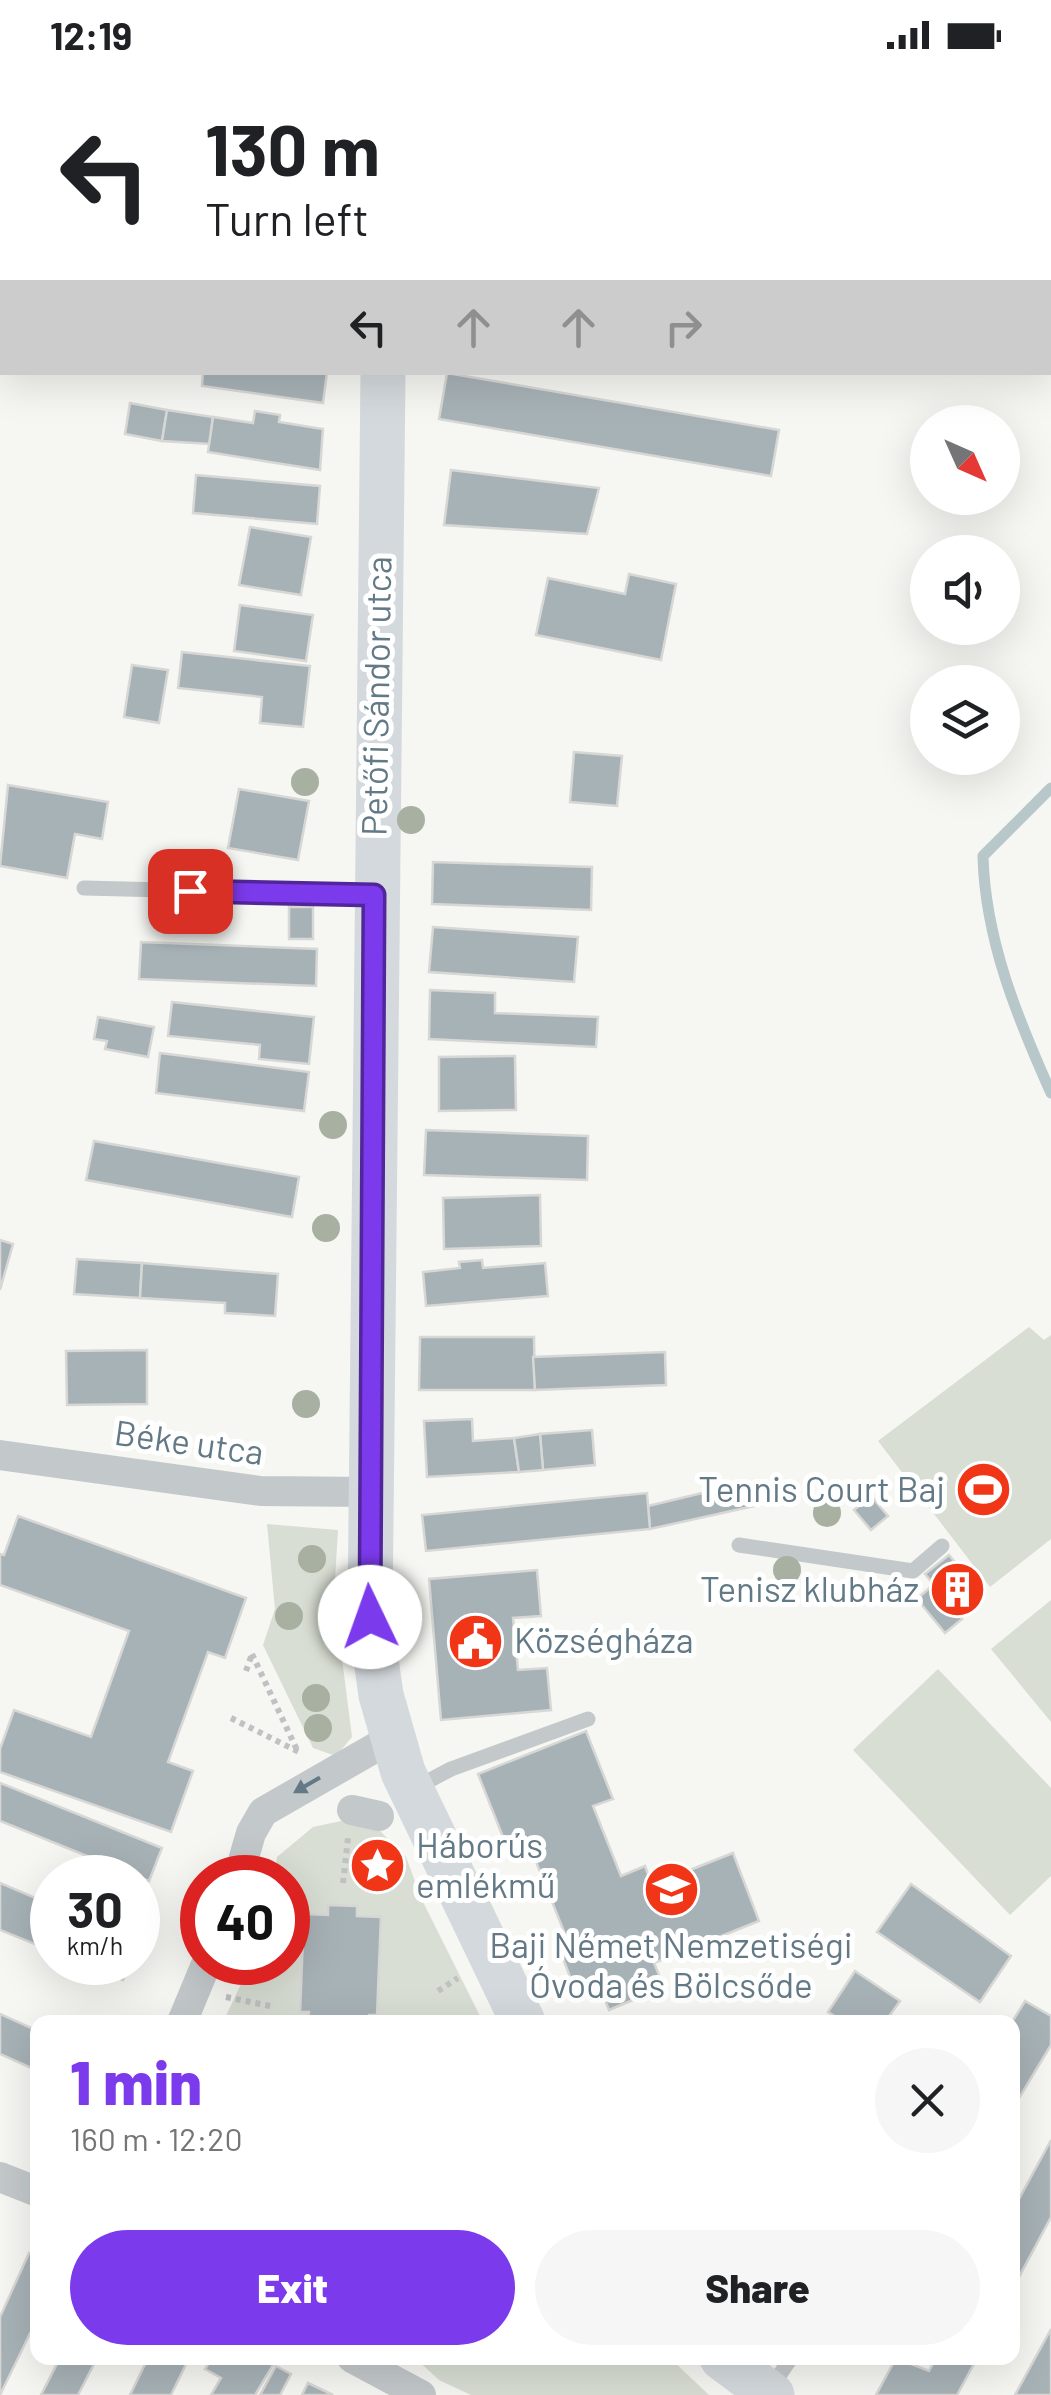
<!DOCTYPE html>
<meta charset="utf-8">
<style>
:root{--surface:#fff;--page:#f6f6f6;--text:#202124;--muted:#757577;--accent:#7c3aed}
body{margin:0;font-family:Barlow,sans-serif;background:var(--page);color:var(--text);height:100vh;display:flex;flex-direction:column;font-size:38px;white-space:nowrap}
*{box-sizing:border-box;margin:0}
p{font-size:32px;color:var(--muted)}
.icon{flex:none;width:55px;height:55px;fill:none;stroke:currentColor;stroke-width:2;stroke-linecap:round;stroke-linejoin:round}
.map{position:relative;flex:1;overflow:hidden}
.details{position:absolute;left:30px;top:1945px;width:990px;height:350px;display:flex;flex-direction:column;background:var(--surface);border-radius:20px;box-shadow:0 10px 40px #0002}
.details>*{flex:none}
.banner{position:absolute;left:0px;top:0px;width:1052px;height:305px;box-shadow:0 10px 40px #0002;background:#fff;color:var(--text);overflow:hidden}
.needle{width:65px;rotate:135deg}
.buttons{position:absolute;left:910px;top:335px;display:grid;gap:20px}
.buttons a{display:grid;place-items:center;width:110px;height:110px;border-radius:50%;background:var(--surface);box-shadow:0 10px 40px #0002;font-size:50px}
.speed{position:absolute;left:30px;top:1785px;display:flex;gap:20px;font-size:50px;font-weight:700;text-align:center}
.speed>*{display:grid;place-content:center;width:130px;height:130px;border-radius:50%;background:var(--surface);box-shadow:0 10px 40px #0002;line-height:1}
.speed small{font-size:25px;font-weight:400}
.speed .limit{border:15px solid #d22;background:#fff;color:#111}
.pin{position:absolute;display:grid;place-items:center;width:85px;height:85px;color:#fff;margin:-42px;border-radius:20px;box-shadow:0 5px 15px #0006}
.me{position:absolute;width:110px;margin:-55px;rotate:357deg;stroke-linejoin:round;filter:drop-shadow(0 0 8px #0008)}
.turn{display:flex;align-items:center;gap:35px;height:210px;padding:0 40px;font-size:45px}
.turn .icon{width:130px;height:130px;stroke-width:2.5}
.turn b{display:block;font-size:70px;line-height:85px}
.lanes{display:flex;align-items:center;height:95px;padding:0 40px;background:#0003;justify-content:center;gap:50px;direction:ltr}
.lanes .off{opacity:.35}
.round{display:grid;place-items:center;flex:none;width:105px;height:105px;border-radius:52px;background:var(--page)}
.headline{display:flex;align-items:center;justify-content:space-between;height:170px;padding:0 40px}
h1{font-size:60px;font-weight:800;line-height:75px;color:var(--accent)}
.action{display:flex;gap:20px;margin-top:auto;padding:20px 40px}
.action a{flex:1;height:115px;border-radius:60px;background:var(--accent);color:#fff;font-size:40px;font-weight:800;line-height:115px;text-align:center}
.action a+a{background:var(--page);color:var(--text)}
.status{display:flex;justify-content:space-between;align-items:center;height:70px;padding:0 50px;background:var(--surface);direction:ltr}
.status svg{height:28px;fill:currentColor}
.map>svg:first-child{display:block}
.green{fill:#d8ded3}
.lines{fill:none;stroke-linecap:round;stroke-linejoin:round}
.stream{stroke:#b8c7ca;stroke-width:11}
.building{fill:#a7b2b7;stroke:#d7d7d5;stroke-width:2.5}
.path{stroke:#bfc1c3;stroke-width:6;stroke-dasharray:5 5;stroke-linecap:butt}
.lane{stroke:#c3c8cb;stroke-width:15}
.street{stroke:#c3c8cb;stroke-width:30}
.secondary{stroke:#d4d9dd;stroke-width:45}
.tree{fill:#a7b0a1}
.oneway{fill:#637a86}
.route-casing{stroke:#51269a;stroke-width:25}
.route{stroke:#7c3aed;stroke-width:18}
.labels{text-anchor:middle;stroke-width:10;stroke-linejoin:round;paint-order:stroke}
.street-label{font-size:35px;fill:#637a86;stroke:#fff}
.poi-label{font-size:35px;fill:#637a86;stroke:#fff;text-anchor:end}
</style>
<div class="status"><b>12:19</b><svg viewBox="0 0 49 12"><path d="M0 12V9h3v3zM5 12V6h3v6zM10 12V3h3v9zM15 12V0h3v12zM26 1h20v11H26zM47 4h2v5h-2z"/></svg></div>
<div class="map">
<svg width="1051" height="2325" viewBox="0 0 1051 2325">
<rect width="100%" height="100%" fill="#f6f6f2"/>
<g class="green">
<polygon points="1029,1257 1044,1270 1051,1265 1051,1469 990,1517 878,1371"/>
<polygon points="267,1454 338,1460 334,1526 352,1667 336,1686 313,1678 263,1575 275,1539"/>
<polygon points="1051,1530 1051,1652 991,1579"/>
<polygon points="938,1599 1051,1718 1051,1806 1010,1845 853,1680"/>
<polygon points="341,1751 373,1754 406,1787 422,1830 483,1952 223,1952 251,1893 288,1892 288,1808 274,1807 277,1787 313,1757"/>
<polygon points="415,2288 670,2288 709,2325 471,2325 439,2310"/>
</g>
<g class="lines">
<path class="stream" d="M1051 718 983 786C985 869 1017 947 1051 1023"/>
</g>
<g class="building">
<polygon points="0,0 212,0 2,5"/>
<polygon points="203,302 327,302 323,333 202,316"/>
<polygon points="447,303 779,360 771,406 439,349"/>
<polygon points="130,333 167,340 162,371 125,364"/>
<polygon points="167,340 213,347 210,374 162,371"/>
<polygon points="255,341 280,345 279,352 323,359 320,400 208,382 213,347 253,353"/>
<polygon points="451,400 599,418 587,464 444,455"/>
<polygon points="196,405 320,416 317,454 193,443"/>
<polygon points="250,457 311,467 301,525 239,515"/>
<polygon points="629,504 676,514 661,590 536,565 548,508 625,524"/>
<polygon points="240,535 313,545 306,591 234,581"/>
<polygon points="182,582 310,596 303,657 260,653 262,627 178,618"/>
<polygon points="132,595 168,600 159,653 124,647"/>
<polygon points="574,682 622,686 617,736 570,732"/>
<polygon points="8,715 108,732 102,769 75,764 67,808 0,796"/>
<polygon points="239,719 309,731 298,790 228,778"/>
<polygon points="433,792 592,797 591,840 432,834"/>
<rect x="289" y="837" width="24" height="32"/>
<polygon points="433,857 578,867 574,912 429,902"/>
<polygon points="141,872 317,879 316,916 139,909"/>
<polygon points="430,920 495,923 495,943 598,947 596,977 429,969"/>
<polygon points="172,932 314,947 309,994 259,989 260,975 168,966"/>
<polygon points="98,947 154,957 148,987 105,979 107,971 94,969"/>
<polygon points="160,983 309,1002 304,1041 156,1023"/>
<polygon points="515,986 516,1040 439,1041 439,987"/>
<polygon points="426,1060 588,1066 587,1110 424,1105"/>
<polygon points="94,1071 299,1107 292,1147 86,1110"/>
<polygon points="540,1125 541,1176 444,1179 443,1128"/>
<polygon points="0,1170 13,1174 0,1220"/>
<polygon points="77,1189 142,1193 140,1228 74,1224"/>
<polygon points="482,1190 483,1198 545,1193 548,1226 426,1236 423,1202 460,1198 459,1192"/>
<polygon points="142,1193 278,1204 275,1246 225,1243 225,1233 140,1228"/>
<polygon points="420,1267 534,1267 535,1320 419,1320"/>
<polygon points="147,1280 147,1334 67,1335 66,1281"/>
<polygon points="665,1282 666,1315 535,1320 533,1287"/>
<polygon points="472,1349 473,1371 514,1368 519,1402 427,1407 424,1351"/>
<polygon points="592,1360 595,1395 543,1400 540,1364"/>
<polygon points="540,1364 543,1400 519,1402 514,1368"/>
<polygon points="748,1412 754,1436 650,1459 648,1436"/>
<polygon points="647,1423 650,1459 426,1481 422,1445"/>
<polygon points="871,1426 888,1446 871,1460 854,1440"/>
<polygon points="18,1446 246,1528 225,1588 208,1582 168,1692 193,1701 171,1762 0,1702 0,1679 14,1640 91,1667 129,1561 0,1515 0,1484 4,1485"/>
<polygon points="949,1485 982,1525 958,1544 925,1504"/>
<polygon points="537,1500 541,1546 513,1548 518,1600 547,1598 551,1640 441,1650 429,1509"/>
<polygon points="934,1514 962,1549 945,1563 917,1529"/>
<polygon points="586,1661 613,1729 593,1736 621,1806 645,1796 652,1815 733,1783 759,1851 654,1893 664,1917 609,1940 596,1908 574,1917 557,1873 567,1869 527,1769 507,1777 478,1704"/>
<polygon points="0,1713 162,1778 149,1811 0,1751"/>
<polygon points="0,1813 52,1835 52,1881 0,1860"/>
<polygon points="911,1814 1011,1886 980,1932 877,1862"/>
<polygon points="328,1835 357,1836 357,1846 381,1847 377,1945 369,1945 369,1952 308,1952 309,1942 300,1942 304,1844 328,1845"/>
<polygon points="80,1892 130,1892 123,1910"/>
<polygon points="855,1901 900,1931 885,1952 844,1952 828,1942"/>
<polygon points="1025,1931 1051,1946 1051,1975 1016,2033 1012,2031 1012,1952"/>
<polygon points="0,1944 38,1961 38,2001 0,1984"/>
<polygon points="1051,2070 1051,2147 1012,2220 1012,2142"/>
<polygon points="29,2183 38,2186 38,2247 0,2325 0,2247"/>
<polygon points="1051,2259 1051,2325 1015,2325"/>
<polygon points="60,2288 97,2288 78,2325 41,2325"/>
<polygon points="148,2288 189,2288 171,2325 130,2325"/>
<polygon points="212,2288 259,2288 273,2295 255,2325 211,2325 221,2308 205,2299"/>
<polygon points="896,2288 929,2301 936,2288 977,2288 957,2325 876,2325"/>
<polygon points="276,2296 291,2304 280,2325 260,2325"/>
<polygon points="308,2313 333,2325 302,2325"/>
</g>
<g class="lines">
<g class="path">
<polyline points="252,1584 297,1680"/>
<polyline points="246,1601 252,1584"/>
<polyline points="231,1648 301,1683"/>
<polyline points="343,1813 348,1768"/>
<polyline points="438,1921 458,1908"/>
<polyline points="226,1927 275,1937"/>
</g>
<g class="lane">
<polyline points="84,818 374,825"/>
<polyline points="739,1475 913,1501 942,1476"/>
<polyline points="415,1718 451,1699 588,1649"/>
<polyline points="770,2319 791,2288"/>
</g>
<g class="street">
<polyline points="0,1385 261,1421 369,1422"/>
<polyline points="352,1740 379,1746"/>
<polyline points="238,1808 251,1763 263,1742 392,1668"/>
<polyline points="182,1952 207,1892"/>
<polyline points="0,2107 38,2122"/>
<polyline points="352,2288 421,2325"/>
</g>
<g class="secondary">
<polyline points="435,2 436,0"/>
<polyline points="383,302 370,1547 381,1625 403,1702 523,1952"/>
<polyline points="722,2288 772,2325"/>
</g>
</g>
<g class="tree">
<circle cx="305" cy="712" r="14"/>
<circle cx="411" cy="750" r="14"/>
<circle cx="333" cy="1055" r="14"/>
<circle cx="326" cy="1158" r="14"/>
<circle cx="306" cy="1334" r="14"/>
<circle cx="827" cy="1443" r="14"/>
<circle cx="312" cy="1489" r="14"/>
<circle cx="787" cy="1500" r="14"/>
<circle cx="289" cy="1546" r="14"/>
<circle cx="316" cy="1628" r="14"/>
<circle cx="318" cy="1658" r="14"/>
</g>
<defs><path id="oneway-solid" d="M-6-.8H1V-3.2L6.5 0L1 3.2V.8H-6Z" transform="scale(2.5)"/></defs>
<use class="oneway" href="#oneway-solid" transform="translate(307 1715) rotate(150)"/>
<g class="lines">
<defs>
<polyline id="route" points="190,821 374,825 370,1547"/>
</defs>
<use href="#route" class="route-casing"/>
<use href="#route" class="route"/>
</g>
<defs>
<symbol id="stadium-disc" viewBox="-11 -11 22 22"><circle r="9.5" fill="#f13517" stroke="#fff"/><path d="M0-5a6.5 5 0 1 0 0 10a6.5 5 0 1 0 0-10ZM-3.5-1.8h7v3.6h-7Z" fill="#fff"/></symbol>
<symbol id="building-disc" viewBox="-11 -11 22 22"><circle r="9.5" fill="#f13517" stroke="#fff"/><path d="M-4-6H4V6H1V3H-1V6H-4ZM-2.5-4.3h1.7v1.8h-1.7ZM.8-4.3h1.7v1.8H.8ZM-2.5-1h1.7V.8h-1.7ZM.8-1h1.7V.8H.8Z" fill="#fff"/></symbol>
<symbol id="civic-disc" viewBox="-11 -11 22 22"><circle r="9.5" fill="#f13517" stroke="#fff"/><path d="M-.6-6.5H3V-4.5H.6V-3L4-1V1h2V6H-6V1h2V-1L-.6-3ZM-1.2 2.5V6h2.4V2.5Z" fill="#fff"/></symbol>
<symbol id="sight-disc" viewBox="-11 -11 22 22"><circle r="9.5" fill="#f13517" stroke="#fff"/><path d="M0-6L1.8-2.2L6-1.7L2.9 1.2L3.7 5.4L0 3.3L-3.7 5.4L-2.9 1.2L-6-1.7L-1.8-2.2Z" fill="#fff"/></symbol>
<symbol id="school-disc" viewBox="-11 -11 22 22"><circle r="9.5" fill="#f13517" stroke="#fff"/><path d="M0-5L7-2L0 1L-7-2ZM-4 1L0 2.5L4 1V4Q0 6-4 4Z" fill="#fff"/></symbol>
</defs>
<g fill-rule="evenodd">
<use href="#stadium-disc" x="952" y="1388" width="63" height="63"/>
<use href="#building-disc" x="926" y="1488" width="63" height="63"/>
<use href="#civic-disc" x="444" y="1540" width="63" height="63"/>
<use href="#sight-disc" x="346" y="1764" width="63" height="63"/>
<use href="#school-disc" x="640" y="1788" width="63" height="63"/>
</g>
<g class="labels">
<g class="street-label">
<text transform="translate(377 626) rotate(-89)" y="12">Petőfi Sándor utca</text>
<text transform="translate(189 1373) rotate(8)" y="12">Béke utca</text>
</g>
<g class="poi-label">
<text x="945" y="1432">Tennis Court Baj</text>
<text x="919" y="1532">Tenisz klubház</text>
<text x="514" y="1583" text-anchor="start">Községháza</text>
<text x="416" y="1788" text-anchor="start">Háborús<tspan x="416" dy="40">emlékmű</tspan></text>
<text x="671" y="1888" text-anchor="middle">Baji Német Nemzetiségi<tspan x="671" dy="40">Óvoda és Bölcsőde</tspan></text>
</g>
</g>
</svg>
<div class="buttons">
<a><svg class="needle" viewBox="-14 -14 28 28"><path d="M0-13l5 13h-10z" fill="#e53935"/><path d="M0 13l5-13h-10z" fill="#757577"/></svg></a>
<a><svg class="icon" aria-label="sound" viewBox="0 0 24 24"><path d="M4 9h4l5-4v14l-5-4H4zM17 9q2 3 0 6"/></svg></a>
<a><svg class="icon" aria-label="layers" viewBox="0 0 24 24"><path d="M12 4l9 5-9 5-9-5zM3 14l9 5 9-5"/></svg></a>
</div>
<div class="speed"><div>30<small>km/h</small></div><div class="limit">40</div></div>
<div class="pin" style="left:190px;top:821px;background:#d93025"><svg class="icon" aria-label="arrive" viewBox="0 0 24 24"><path d="M6 21V4h12l-3 4 3 4H6"/></svg></div>
<svg class="me" style="left:370px;top:1547px" viewBox="-20 -20 40 40"><circle r="19" fill="#fff"/><path d="M0-13L10 11 0 6-10 11z" fill="#7c3aed"/></svg>
<div class="banner">
<div class="turn"><svg class="icon" aria-label="left" viewBox="0 0 24 24"><path d="M17 20v-9H6M10 6l-5 5 5 5"/></svg><div><b>130 m</b>Turn left</div></div>
<div class="lanes"><svg class="icon" aria-label="left" viewBox="0 0 24 24"><path d="M17 20v-9H6M10 6l-5 5 5 5"/></svg><svg class="icon off" aria-label="ahead" viewBox="0 0 24 24"><path d="M12 20V5M6 11l6-6 6 6"/></svg><svg class="icon off" aria-label="ahead" viewBox="0 0 24 24"><path d="M12 20V5M6 11l6-6 6 6"/></svg><svg class="icon off" aria-label="right" viewBox="0 0 24 24"><path d="M7 20v-9h11M14 6l5 5-5 5"/></svg></div>
</div>
<section class="details">
<div class="headline"><div><h1>1 min</h1><p>160 m · 12:20</p></div><a class="round"><svg class="icon" aria-label="close" viewBox="0 0 24 24"><path d="M6 6l12 12M18 6L6 18"/></svg></a></div>
<div class="action"><a>Exit</a><a>Share</a></div>
</section>
</div>
